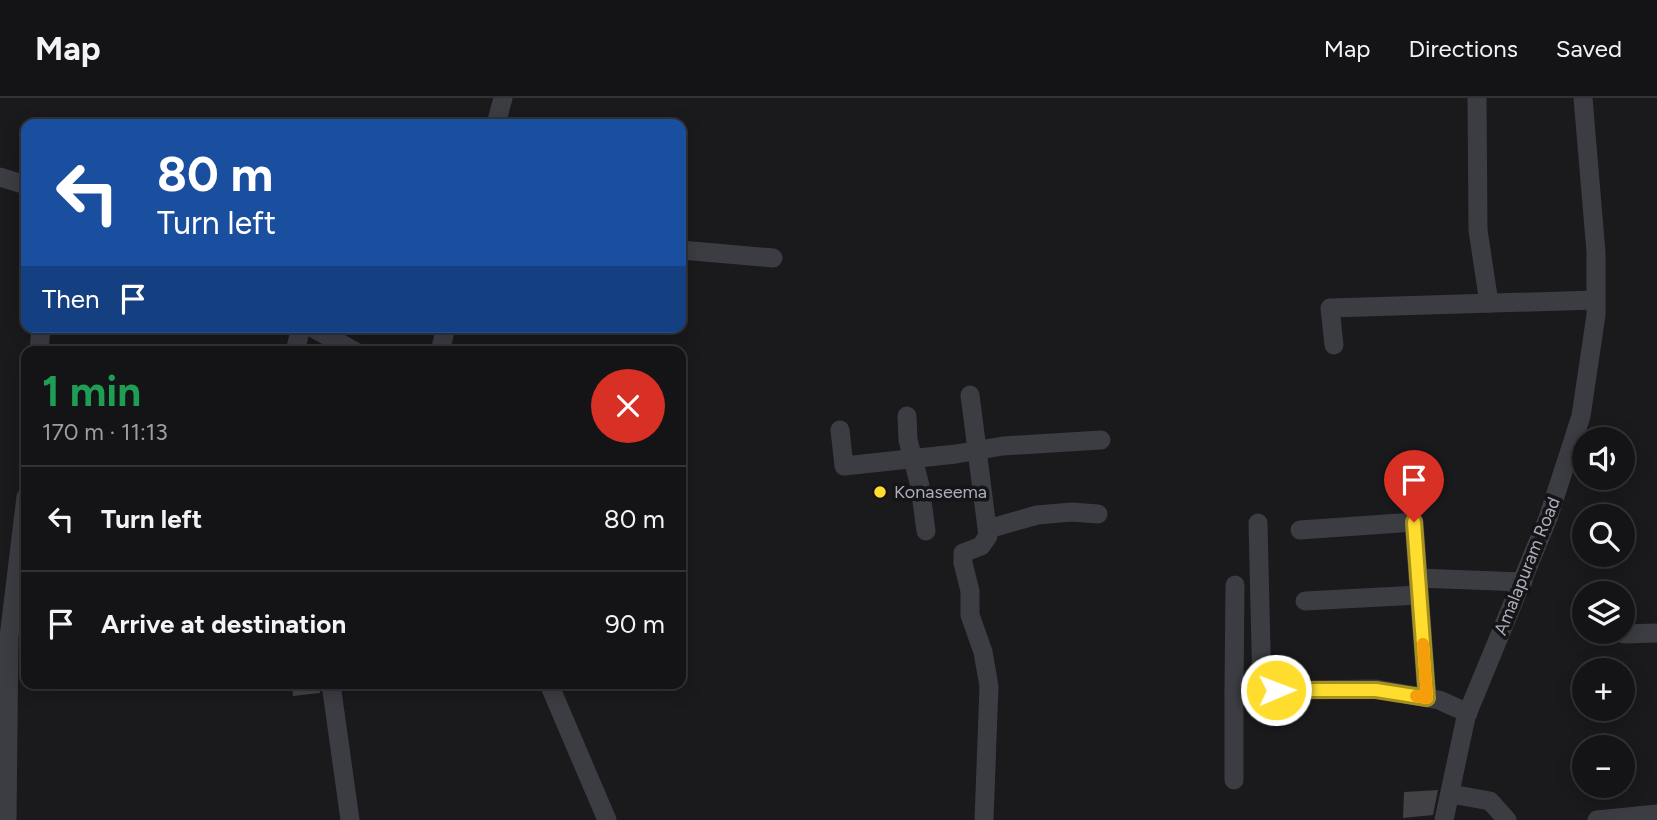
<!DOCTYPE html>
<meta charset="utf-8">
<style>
:root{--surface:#141315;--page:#212022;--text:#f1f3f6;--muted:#9d9ea0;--line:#333234}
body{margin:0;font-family:Figtree,sans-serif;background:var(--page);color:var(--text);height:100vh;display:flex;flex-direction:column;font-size:26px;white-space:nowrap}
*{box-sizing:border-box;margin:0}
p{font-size:23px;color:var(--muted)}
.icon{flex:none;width:38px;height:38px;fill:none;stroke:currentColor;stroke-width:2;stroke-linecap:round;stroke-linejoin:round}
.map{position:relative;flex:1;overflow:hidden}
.side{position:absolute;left:21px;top:248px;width:665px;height:343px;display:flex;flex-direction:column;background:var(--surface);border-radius:14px;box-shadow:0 4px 18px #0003,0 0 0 2px var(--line)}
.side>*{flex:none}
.top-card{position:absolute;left:21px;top:21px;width:665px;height:214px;border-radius:14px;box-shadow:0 4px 18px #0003,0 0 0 2px var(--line);background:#1a4fa0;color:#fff;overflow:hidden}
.fabs{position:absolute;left:1572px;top:329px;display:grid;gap:14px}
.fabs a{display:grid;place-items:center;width:63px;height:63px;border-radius:50%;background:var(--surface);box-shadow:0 4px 18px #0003,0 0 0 2px var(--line);font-size:35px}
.pin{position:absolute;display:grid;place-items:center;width:60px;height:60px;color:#fff;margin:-72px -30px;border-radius:50% 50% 50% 0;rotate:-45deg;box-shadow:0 0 7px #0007}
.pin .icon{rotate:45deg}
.me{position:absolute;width:77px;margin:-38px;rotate:89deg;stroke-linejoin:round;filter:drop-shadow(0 0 5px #0008)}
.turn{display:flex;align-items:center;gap:24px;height:147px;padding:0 21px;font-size:32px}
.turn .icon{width:91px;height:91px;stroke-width:2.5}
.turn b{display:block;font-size:49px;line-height:60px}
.then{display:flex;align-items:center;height:66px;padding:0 21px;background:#0003;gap:14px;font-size:26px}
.round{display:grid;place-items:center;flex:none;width:74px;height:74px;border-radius:37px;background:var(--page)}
.headline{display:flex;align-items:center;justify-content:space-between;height:119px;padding:0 21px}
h1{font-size:42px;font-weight:700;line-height:52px;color:#1e9e55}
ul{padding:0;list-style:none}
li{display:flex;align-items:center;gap:21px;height:105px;padding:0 21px;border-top:2px solid var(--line)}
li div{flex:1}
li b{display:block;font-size:26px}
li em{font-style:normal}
header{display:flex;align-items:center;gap:42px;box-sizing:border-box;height:98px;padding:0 35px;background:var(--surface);border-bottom:2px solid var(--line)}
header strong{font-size:33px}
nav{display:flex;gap:38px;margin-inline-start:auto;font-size:24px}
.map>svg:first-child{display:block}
.building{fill:#414146}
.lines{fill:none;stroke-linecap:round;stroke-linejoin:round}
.minor{stroke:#3c3c43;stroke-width:19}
.route-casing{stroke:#a6901e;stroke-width:18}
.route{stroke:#ffdd2e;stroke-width:12}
.slow{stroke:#f59e0b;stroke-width:12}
.poi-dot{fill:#ffdd2e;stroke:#151417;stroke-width:2.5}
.labels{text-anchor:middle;stroke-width:7;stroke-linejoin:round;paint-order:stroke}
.poi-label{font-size:18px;fill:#abadbc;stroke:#151417;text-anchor:start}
.street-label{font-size:18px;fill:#abadbc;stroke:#151417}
</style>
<header>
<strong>Map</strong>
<nav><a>Map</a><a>Directions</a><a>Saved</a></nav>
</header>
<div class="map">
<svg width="1657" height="722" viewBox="0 0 1657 722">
<rect width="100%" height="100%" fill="#1a191c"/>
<g class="building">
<polygon points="292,586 319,586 320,595 293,598"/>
<polygon points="1438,692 1433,717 1403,720 1404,694"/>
</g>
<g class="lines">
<g class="minor">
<polyline points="1477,0 1478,132 1489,205"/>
<polyline points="496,26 503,0"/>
<polyline points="0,79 26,87"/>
<polyline points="681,152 773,160"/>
<polyline points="311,229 356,254"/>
<polyline points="1334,247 1330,210 1596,202"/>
<polyline points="39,254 41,229"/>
<polyline points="295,254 301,229"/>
<polyline points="440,254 446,229"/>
<polyline points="970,297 988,438 981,448 963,455 963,465 970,493 970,517 983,554 989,588 984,722"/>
<polyline points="907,318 908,342 920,388 926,433"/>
<polyline points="840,332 844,368 956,356 1003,348 1101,342"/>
<polyline points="1258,425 1262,592"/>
<polyline points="988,431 1037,417 1072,414 1098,416"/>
<polyline points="1300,432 1414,424 1427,600"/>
<polyline points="1418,480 1523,484"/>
<polyline points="1235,487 1234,593 1376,591 1439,602 1468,615"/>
<polyline points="1305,503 1419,497"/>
<polyline points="1624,536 1657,535"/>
<polyline points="331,586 350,722"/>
<polyline points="549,586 607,722"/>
<polyline points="1234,682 1234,593"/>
<polyline points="1451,696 1490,703 1507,722"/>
<polyline points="7,722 9,539 26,399"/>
<polyline points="1444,722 1466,619 1548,420 1581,318 1596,217 1596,154 1583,0"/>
<polyline points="1597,722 1657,716"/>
</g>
</g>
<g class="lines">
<defs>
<polyline id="route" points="1276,592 1376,592 1427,600 1414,424"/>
</defs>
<use href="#route" class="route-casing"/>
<use href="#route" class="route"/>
<polyline class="slow" points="1416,598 1427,600 1423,546"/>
</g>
<circle class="poi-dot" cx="880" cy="394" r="7"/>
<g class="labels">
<g class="poi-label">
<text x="894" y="400">Konaseema</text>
</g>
<g class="street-label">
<text transform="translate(1527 468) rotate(-68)" y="6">Amalapuram Road</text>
</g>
</g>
</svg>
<div class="fabs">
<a><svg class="icon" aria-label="sound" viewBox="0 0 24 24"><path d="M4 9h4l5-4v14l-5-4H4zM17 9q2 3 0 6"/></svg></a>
<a><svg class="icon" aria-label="search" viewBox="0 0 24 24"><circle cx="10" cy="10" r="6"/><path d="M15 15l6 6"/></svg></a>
<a><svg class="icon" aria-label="layers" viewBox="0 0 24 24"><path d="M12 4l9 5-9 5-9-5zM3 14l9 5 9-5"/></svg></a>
<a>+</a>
<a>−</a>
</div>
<div class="pin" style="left:1414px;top:424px;background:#d93025"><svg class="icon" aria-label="arrive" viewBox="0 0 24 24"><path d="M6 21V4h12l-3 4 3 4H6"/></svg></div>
<svg class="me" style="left:1276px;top:592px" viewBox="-20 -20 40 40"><circle r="17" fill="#ffdd2e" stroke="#fff" stroke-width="3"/><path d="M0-11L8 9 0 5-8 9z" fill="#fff"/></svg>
<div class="top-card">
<div class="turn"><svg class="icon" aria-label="left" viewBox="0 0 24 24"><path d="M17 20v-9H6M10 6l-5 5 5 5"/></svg><div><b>80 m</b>Turn left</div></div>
<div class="then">Then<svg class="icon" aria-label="arrive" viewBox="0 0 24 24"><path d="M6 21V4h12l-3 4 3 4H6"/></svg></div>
</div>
<section class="side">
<div class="headline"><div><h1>1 min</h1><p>170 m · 11:13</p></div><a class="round" style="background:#d93025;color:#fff"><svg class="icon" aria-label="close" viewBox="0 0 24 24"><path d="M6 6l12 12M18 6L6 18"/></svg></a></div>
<ul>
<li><svg class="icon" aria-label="left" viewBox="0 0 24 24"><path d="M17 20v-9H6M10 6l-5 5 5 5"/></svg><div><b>Turn left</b></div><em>80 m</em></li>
<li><svg class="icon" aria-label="arrive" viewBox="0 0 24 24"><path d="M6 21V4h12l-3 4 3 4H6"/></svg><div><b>Arrive at destination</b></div><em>90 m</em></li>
</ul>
</section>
</div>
